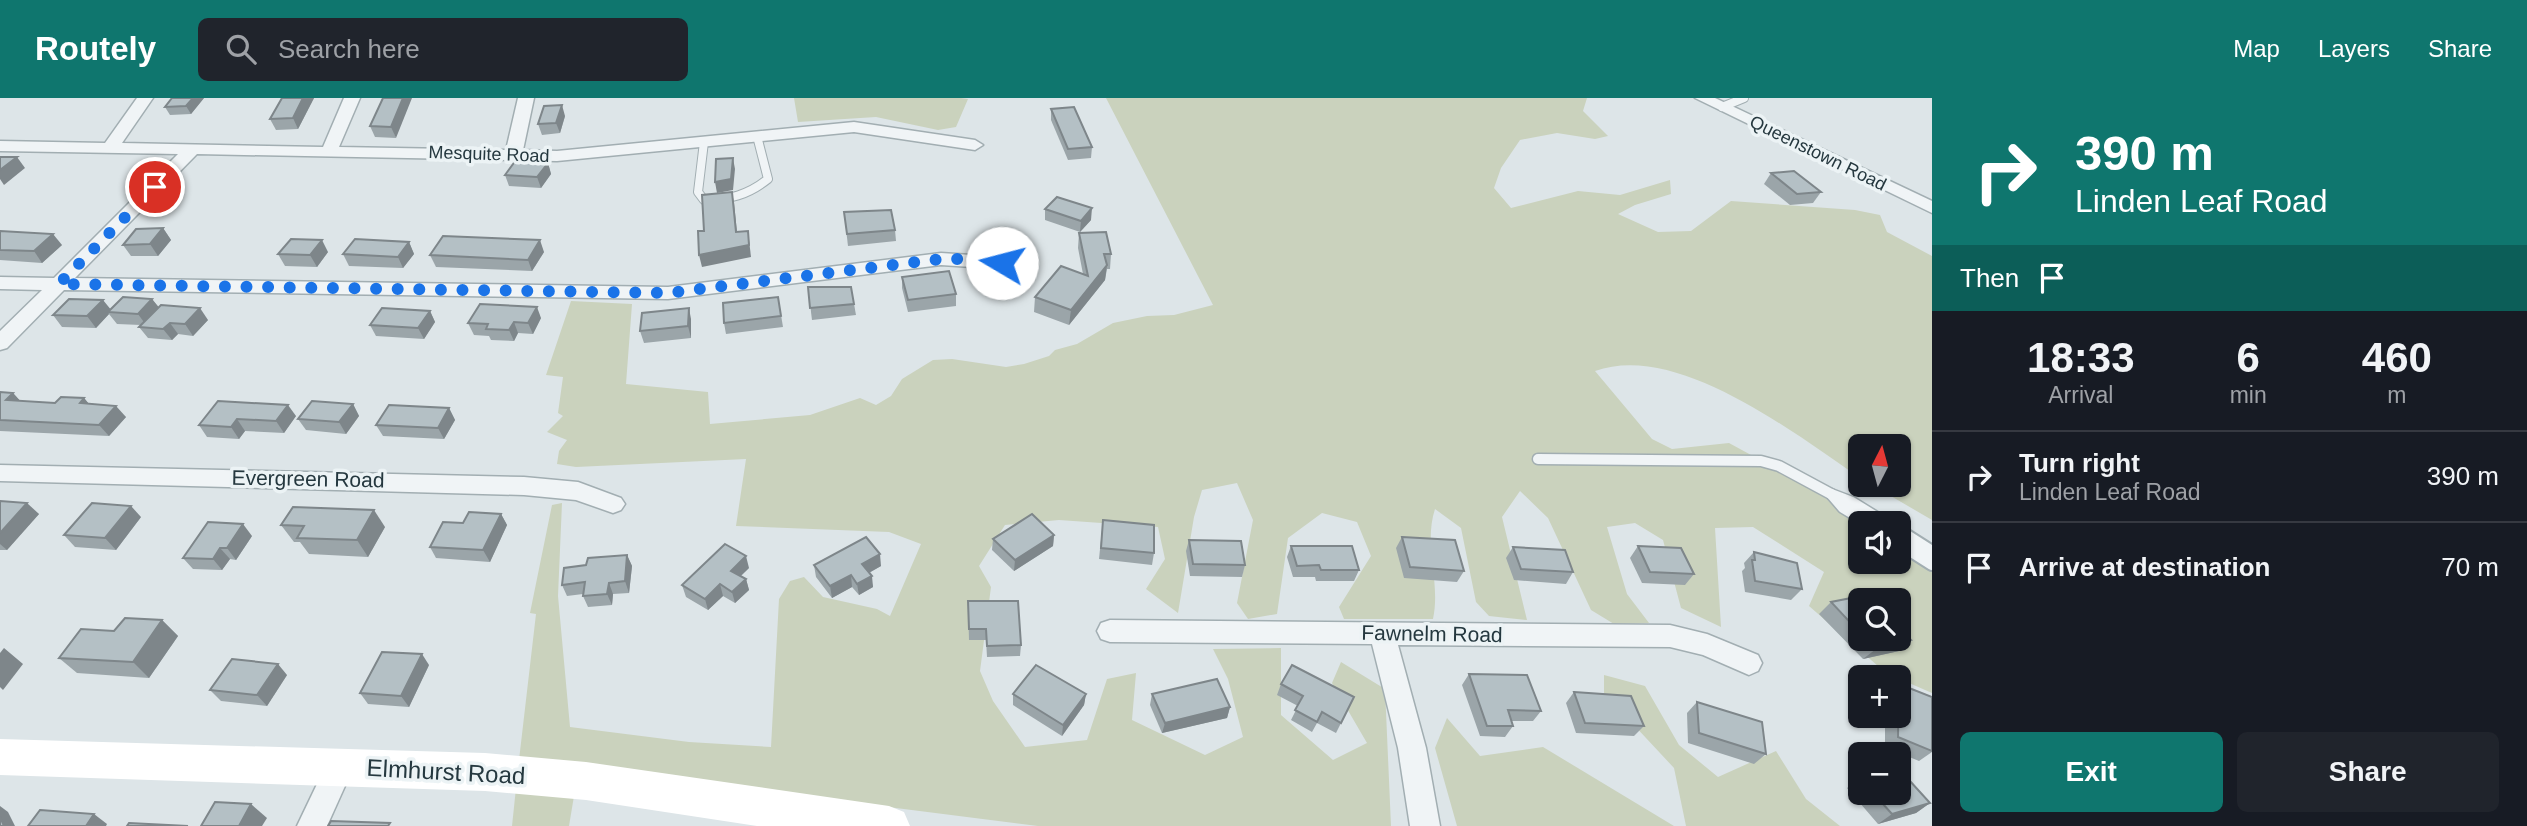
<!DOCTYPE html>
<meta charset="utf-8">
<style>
:root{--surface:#171b24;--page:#20242c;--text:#f1f3f6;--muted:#9ea1a6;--line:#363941;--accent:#0f766e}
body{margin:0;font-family:Helvetica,sans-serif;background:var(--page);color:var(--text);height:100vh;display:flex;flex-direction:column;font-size:26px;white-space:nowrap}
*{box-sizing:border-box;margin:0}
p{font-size:23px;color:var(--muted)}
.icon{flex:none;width:38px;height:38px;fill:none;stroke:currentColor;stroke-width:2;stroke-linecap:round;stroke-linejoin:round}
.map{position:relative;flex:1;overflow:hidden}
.side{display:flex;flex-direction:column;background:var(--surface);width:595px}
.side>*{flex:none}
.hud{background:#0f766e;color:#fff;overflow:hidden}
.needle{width:46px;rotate:6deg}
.tools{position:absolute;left:1848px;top:336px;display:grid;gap:14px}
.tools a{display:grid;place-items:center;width:63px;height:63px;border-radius:10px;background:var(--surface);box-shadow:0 2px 5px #0004;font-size:35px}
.pin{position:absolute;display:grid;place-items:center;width:60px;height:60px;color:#fff;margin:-30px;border:4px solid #fff;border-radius:50%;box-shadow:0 2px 7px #0007}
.me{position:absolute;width:77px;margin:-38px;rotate:278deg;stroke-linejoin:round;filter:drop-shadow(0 0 5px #0008)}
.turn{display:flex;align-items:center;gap:24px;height:147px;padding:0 28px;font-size:32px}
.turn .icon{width:91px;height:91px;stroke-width:2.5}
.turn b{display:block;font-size:49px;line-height:60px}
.then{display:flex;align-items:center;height:66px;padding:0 28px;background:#0003;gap:14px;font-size:26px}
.eta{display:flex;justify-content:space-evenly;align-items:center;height:119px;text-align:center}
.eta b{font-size:42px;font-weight:700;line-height:49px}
.primary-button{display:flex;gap:14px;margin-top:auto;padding:14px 28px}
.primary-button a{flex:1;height:80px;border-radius:10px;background:var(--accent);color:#fff;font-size:28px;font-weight:700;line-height:80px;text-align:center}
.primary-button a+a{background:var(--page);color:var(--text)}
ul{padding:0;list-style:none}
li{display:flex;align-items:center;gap:21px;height:91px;padding:0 28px;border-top:2px solid var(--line)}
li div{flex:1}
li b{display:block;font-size:26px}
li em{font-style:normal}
header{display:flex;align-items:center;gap:42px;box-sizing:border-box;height:98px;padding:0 35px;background:var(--accent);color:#fff}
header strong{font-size:33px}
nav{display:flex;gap:38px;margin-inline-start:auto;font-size:24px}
.search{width:490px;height:63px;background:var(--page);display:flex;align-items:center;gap:18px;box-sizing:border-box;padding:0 24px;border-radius:10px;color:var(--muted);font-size:26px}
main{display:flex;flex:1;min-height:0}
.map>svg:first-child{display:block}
.green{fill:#cad2bd;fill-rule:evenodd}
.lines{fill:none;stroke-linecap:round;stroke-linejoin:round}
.lane-far2-casing{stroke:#a2aeb2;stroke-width:10}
.lane-far1-casing{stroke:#a2aeb2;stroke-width:13}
.lane-casing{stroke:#a2aeb2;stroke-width:16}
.street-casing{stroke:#a2aeb2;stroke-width:3}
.lane-far2{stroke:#f0f4f6;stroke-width:8}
.lane-far1{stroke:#f0f4f6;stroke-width:10}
.lane{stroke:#f0f4f6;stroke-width:12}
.street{fill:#f0f4f6;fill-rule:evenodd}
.secondary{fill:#fff;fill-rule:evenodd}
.wall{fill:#9ba5a9}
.shaded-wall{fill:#7e868a}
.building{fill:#b4c0c5;stroke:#7e868a;stroke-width:2}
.route{stroke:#1a73e8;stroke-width:12;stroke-dasharray:0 21.6}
.labels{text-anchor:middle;stroke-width:7;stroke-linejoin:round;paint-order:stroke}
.far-street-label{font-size:18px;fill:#25383f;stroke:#ecf3f5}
.street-label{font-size:21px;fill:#25383f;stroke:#ecf3f5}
.near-street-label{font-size:24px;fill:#25383f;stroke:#ecf3f5}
</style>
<header>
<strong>Routely</strong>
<div class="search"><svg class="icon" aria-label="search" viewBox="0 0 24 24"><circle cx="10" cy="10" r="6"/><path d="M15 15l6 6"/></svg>Search here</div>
<nav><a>Map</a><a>Layers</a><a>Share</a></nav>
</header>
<main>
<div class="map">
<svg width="1932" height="728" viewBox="0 0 1932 728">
<rect width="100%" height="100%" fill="#dde5e8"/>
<g class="green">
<polygon points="794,0 961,0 968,1 956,29 938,32 876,19 798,24"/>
<path d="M1106 0H1587L1583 13 1608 38 1595 41 1557 35 1520 42 1501 70 1494 90 1511 110 1578 93 1620 97 1670 82 1671 96 1635 107 1618 116 1658 134 1691 133 1731 103 1855 112 1880 117 1887 134 1932 158V422L1872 387H1899V348H1860V380C1795 336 1677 243 1595 273L1652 341 1672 351 1729 345 1876 425H1860V464H1899V440L1932 461V595L1886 575 1809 508 1824 474 1753 429 1715 430 1721 529 1681 510 1663 442 1635 425 1607 429 1627 496 1649 525 1614 526 1591 512 1548 420 1520 393 1502 419 1527 522 1489 518 1476 504 1461 430 1435 411C1423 448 1441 484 1433 521H1344L1339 509 1371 458 1357 424 1322 415 1288 440 1277 516 1248 521 1237 505 1253 422 1237 385 1202 392 1194 419 1178 515 1146 491 1165 461 1158 429 1059 422 1005 427 979 468 991 489 980 573 993 603 1025 649 1087 642 1107 581 1136 575 1132 622 1205 657 1243 639 1228 581 1213 551 1281 550V617L1333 662 1367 645 1332 585 1341 564 1385 591 1391 728H1038L519 662 536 516 530 515 552 407 562 405 558 498 570 629 689 644 771 649 779 501 790 483 804 479 823 499 877 511 890 518 921 446 889 434 736 428 746 361 576 369 557 366 559 353 567 342 547 334 563 318 558 315 563 279 546 277 571 203 632 206 626 286 708 294 710 326 810 317 860 300 876 307 891 298 902 281 933 262 952 261 1006 269 1024 266 1049 258 1055 252 1077 246 1113 225 1147 218 1174 217 1213 207ZM1860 502H1899V541H1860Z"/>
<polygon points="1604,577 1645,588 1679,647 1718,679 1776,653 1806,701 1840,728 1686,728 1674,670 1604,595"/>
<polygon points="1447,620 1480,658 1543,649 1674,728 1457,728 1435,650"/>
<polygon points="516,690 574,698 569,728 512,728"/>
</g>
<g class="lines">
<defs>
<g id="lane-far2">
<polyline points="1722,9 1744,0"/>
<path d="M704 44 698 94 704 102C729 102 748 97 768 81L757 38"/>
</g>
<g id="lane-far1">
<polyline points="1538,361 1761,363 1779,368 1831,396"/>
<polyline points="1868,425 1843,410 1831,396 1852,404 1886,425"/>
</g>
<g id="lane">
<polyline points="1899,433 1932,454"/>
<polyline points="1899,445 1932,466"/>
</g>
<g id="street">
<polygon points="137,0 153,0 122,45 323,49 344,0 360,0 339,49 506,52 518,0 534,0 523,52 557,53 854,24 975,42 983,47 975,52 854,34 557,63 197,56 75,180 668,189 941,155 1002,159 1011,165 1002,171 941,167 668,201 64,192 7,250 0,252 0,233 42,192 0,191 0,179 54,180 178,56 0,53 0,43 105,45"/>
<polygon points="1695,0 1715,0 1932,103 1932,115"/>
<polygon points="0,367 524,379 578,384 621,400 625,406 621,412 613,415 576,402 524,397 0,383"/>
<polygon points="1110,522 1670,527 1707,536 1758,557 1762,565 1758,573 1749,577 1703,557 1670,549 1398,547 1426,650 1440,728 1410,728 1398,650 1372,546 1110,544 1101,541 1097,533 1101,525"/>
<polygon points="340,655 350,659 354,668 327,728 297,728 330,659"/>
</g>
</defs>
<use href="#lane-far2" class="lane-far2-casing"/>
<use href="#lane-far1" class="lane-far1-casing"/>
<use href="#lane" class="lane-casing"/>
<use href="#street" class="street-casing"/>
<use href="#lane-far2" class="lane-far2"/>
<use href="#lane-far1" class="lane-far1"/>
<use href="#lane" class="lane"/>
<use href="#street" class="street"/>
<polygon class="secondary" points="0,641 485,655 586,664 889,708 904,714 910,728 757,728 586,702 485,693 0,677"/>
</g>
<g class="wall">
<polygon points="172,0 204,0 191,16 170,17 165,9"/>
<polygon points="282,0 314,0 298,31 276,32 270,21"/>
<polygon points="383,0 396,40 375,39 370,28"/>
<polygon points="1051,11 1092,49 1091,60 1068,62 1051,22"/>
<polygon points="565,18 560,35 542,37 538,26"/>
<polygon points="548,65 551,76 541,90 509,88 505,77"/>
<polygon points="1771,75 1821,94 1813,105 1790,107 1764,86"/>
<polygon points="1045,111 1091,122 1080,134 1045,122"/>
<polygon points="844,114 895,132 896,143 848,148"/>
<polygon points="163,130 171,142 158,158 131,158 123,147"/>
<polygon points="0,133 62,147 42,165 0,162"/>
<polygon points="1079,135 1111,156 1110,171 1107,171 1105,182 1069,227 1034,214 1035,199 1083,176 1078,150"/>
<polygon points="409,144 414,156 403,170 349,168 343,156"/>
<polygon points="328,154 317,169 285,168 278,156"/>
<polygon points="544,154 532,173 436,169 430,157"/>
<polygon points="902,179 956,196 956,208 908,214 902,190"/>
<polygon points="808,189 854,206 856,217 812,222"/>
<polygon points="778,199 783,229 726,236 724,225"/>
<polygon points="152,201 159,210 208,222 193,238 178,236 172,242 148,240 139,229 141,227 117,226 109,216 96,230 62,229 53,217 111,212"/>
<polygon points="430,213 435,224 424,241 376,238 370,227"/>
<polygon points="541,220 533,236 518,235 514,243 491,242 489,238 474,237 468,225"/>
<polygon points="691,221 691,240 644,245 640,233"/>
<polygon points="0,294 13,295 20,303 55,305 84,300 89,306 126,319 109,338 0,333"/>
<polygon points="218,303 296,318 284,335 245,333 239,341 207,339 199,327"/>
<polygon points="353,306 359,318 346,336 306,332 298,321"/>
<polygon points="449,310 455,322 444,341 383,338 376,327"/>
<polygon points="0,403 39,416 7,452 0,452"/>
<polygon points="501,416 507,427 490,464 436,460 430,449 463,425"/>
<polygon points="141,419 116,452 75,449 64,437"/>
<polygon points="1103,422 1154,455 1152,467 1099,461"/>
<polygon points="281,427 385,429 368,459 309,456 300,444 294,444"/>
<polygon points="1054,437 1053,448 1014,473 992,452 993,441"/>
<polygon points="252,438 236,462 230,461 222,472 193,471 183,460"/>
<polygon points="1402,439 1464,473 1457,484 1404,480 1396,450"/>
<polygon points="1189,442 1245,467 1242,479 1190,478 1186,453"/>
<polygon points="1291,448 1359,472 1354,483 1316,483 1315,479 1293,479 1287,459"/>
<polygon points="1638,448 1694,476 1685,487 1642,485 1630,460"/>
<polygon points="1513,449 1573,474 1566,486 1514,482 1506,460"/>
<polygon points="1754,454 1802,491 1791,502 1745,494 1742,473 1745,470 1744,465"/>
<polygon points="627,457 632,468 629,495 613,496 612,507 588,509 583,498 583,496 567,498 562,487 586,467"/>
<polygon points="814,467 881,468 869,475 873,489 859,497 852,489 832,500 816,479"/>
<polygon points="749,470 741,478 746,481 749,492 735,505 723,498 708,512 686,499 682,487"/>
<polygon points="1860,502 1860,541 1899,541 1899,553 1863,561 1819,516 1831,504"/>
<polygon points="968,503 1021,547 1020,558 987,559 986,542 969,542"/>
<polygon points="162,522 178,538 149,580 77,575 59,560 114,533"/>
<polygon points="429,567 409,609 368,606 360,595"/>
<polygon points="1469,576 1541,613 1533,623 1511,623 1513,628 1505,639 1480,638 1462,587"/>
<polygon points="287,577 267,608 221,603 210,592"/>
<polygon points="1281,586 1354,599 1336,635 1317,625 1312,634 1291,622 1298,608 1277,597"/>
<polygon points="1574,594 1644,628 1634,638 1576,635 1566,605"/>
<polygon points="1013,596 1086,596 1084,607 1062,638 1013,607"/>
<polygon points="1152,596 1230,609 1227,620 1162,635 1150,607"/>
<polygon points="1932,599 1932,654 1919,663 1885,649 1885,618 1899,618"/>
<polygon points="1697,604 1766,656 1754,666 1688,645 1687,615"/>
<polygon points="1860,680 1860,695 1899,695 1930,705 1916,715 1878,726 1847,690"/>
</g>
<g class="shaded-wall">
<polygon points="193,0 204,0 191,16 186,8"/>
<polygon points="303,0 314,0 298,31 293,20"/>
<polygon points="403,0 412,0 396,40 391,29"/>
<polygon points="562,7 565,18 560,35 556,25"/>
<polygon points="17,59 25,70 4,87 0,81 0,72"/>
<polygon points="733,60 735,71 733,92 717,95 715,84"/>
<polygon points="548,65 551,76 541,90 537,79"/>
<polygon points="732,94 734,105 738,145 736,134"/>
<polygon points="1092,110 1091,122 1080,134 1081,123"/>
<polygon points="163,130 171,142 158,158 150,146"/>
<polygon points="748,133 751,159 702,169 699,157"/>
<polygon points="53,136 62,147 42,165 34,153"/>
<polygon points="322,142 328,154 317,169 310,157"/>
<polygon points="540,142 544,154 532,173 528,162"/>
<polygon points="409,144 414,156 403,170 398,159"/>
<polygon points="1107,167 1105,182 1069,227 1071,212"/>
<polygon points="152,201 161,212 146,227 138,216"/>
<polygon points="103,202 112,213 108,214 109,216 96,230 87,218"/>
<polygon points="537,209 541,220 533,236 528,225"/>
<polygon points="200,210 208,222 193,238 185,226"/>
<polygon points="689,210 691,221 691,240 688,228"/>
<polygon points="430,213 435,224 424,241 418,230"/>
<polygon points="514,224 518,235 514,243 509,232"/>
<polygon points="170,225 178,236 172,242 163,231"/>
<polygon points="13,295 24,307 6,302"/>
<polygon points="84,300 94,312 80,305"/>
<polygon points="353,306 359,318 346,336 339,324"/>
<polygon points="288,307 296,318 284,335 276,323"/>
<polygon points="116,308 126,319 109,338 99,327"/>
<polygon points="449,310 455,322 444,341 438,330"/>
<polygon points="237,321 245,333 239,341 231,329"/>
<polygon points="27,405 39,416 7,452 0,446 0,435"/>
<polygon points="131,408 141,419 116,452 105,440"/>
<polygon points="374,412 385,429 368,459 357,442"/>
<polygon points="501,416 507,427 490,464 483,452"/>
<polygon points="243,426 252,438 236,462 227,450"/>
<polygon points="1054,437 1053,448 1014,473 1015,462"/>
<polygon points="220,450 230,461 222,472 213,461"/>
<polygon points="880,456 881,468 863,478 862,466"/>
<polygon points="627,457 632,468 629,495 625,483"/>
<polygon points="746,458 749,470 734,484 731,473"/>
<polygon points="851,477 852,489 832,500 830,488"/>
<polygon points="872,478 873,489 859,497 857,486"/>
<polygon points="746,481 749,492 735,505 732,494"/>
<polygon points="609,485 613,496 612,507 607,496"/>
<polygon points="720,486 723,498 708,512 705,501"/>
<polygon points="162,522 178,538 149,580 133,564"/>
<polygon points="1911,542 1899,553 1863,561 1876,551"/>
<polygon points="4,550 23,566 3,592 0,589 0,555"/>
<polygon points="422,556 429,567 409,609 401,598"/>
<polygon points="278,566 287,577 267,608 257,597"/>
<polygon points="1086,596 1084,607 1062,638 1063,627"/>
<polygon points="1230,609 1227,620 1162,635 1165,625"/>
<polygon points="1930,705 1916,715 1878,726 1892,716"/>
<polygon points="251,706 267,720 262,728 239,728"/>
<polygon points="0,708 8,714 15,728 3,728 0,719"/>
<polygon points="94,716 107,726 106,728 86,728"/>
</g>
<g class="building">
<polygon points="172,0 193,0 186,8 165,9"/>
<polygon points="282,0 303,0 293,20 270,21"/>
<polygon points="383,0 403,0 391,29 370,28"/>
<polygon points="562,7 556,25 538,26 544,8"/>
<polygon points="1074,9 1092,49 1068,51 1051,11"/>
<polygon points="0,59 17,59 0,72"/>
<polygon points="733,60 731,81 715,84 716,61"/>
<polygon points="516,62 548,65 537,79 505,77"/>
<polygon points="1794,73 1821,94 1797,96 1771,75"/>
<polygon points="732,94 736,134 748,133 749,147 699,157 698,133 704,133 702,97"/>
<polygon points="1057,99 1092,110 1081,123 1045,111"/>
<polygon points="891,112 895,132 847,136 844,114"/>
<polygon points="163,130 150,146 123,147 136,131"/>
<polygon points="0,133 53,136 34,153 0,152"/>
<polygon points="1106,134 1111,156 1104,156 1107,167 1071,212 1035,199 1061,168 1088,178 1079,135"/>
<polygon points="443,138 540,142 528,162 430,157"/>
<polygon points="291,141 322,142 310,157 278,156"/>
<polygon points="355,141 409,144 398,159 343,156"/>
<polygon points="949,173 956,196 908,202 902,179"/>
<polygon points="808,189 851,189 854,206 810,210"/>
<polygon points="123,199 152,201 138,216 108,214"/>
<polygon points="778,199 781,218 724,225 723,205"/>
<polygon points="69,201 103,202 87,218 53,217"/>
<polygon points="480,206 537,209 528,225 514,224 509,232 486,231 488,226 468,225"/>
<polygon points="161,207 200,210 185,226 170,225 163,231 139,229"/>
<polygon points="382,210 430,213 418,230 370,227"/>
<polygon points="689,210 688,228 640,233 642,215"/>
<polygon points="0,294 13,295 6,302 55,305 61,299 84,300 80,305 116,308 99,327 0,322"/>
<polygon points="218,303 288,307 276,323 237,321 231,329 199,327"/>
<polygon points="312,303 353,306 339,324 298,321"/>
<polygon points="389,307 449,310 438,330 376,327"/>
<polygon points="0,403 27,405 0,435"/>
<polygon points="92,405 131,408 105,440 64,437"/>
<polygon points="293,409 374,412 357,442 297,440 304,428 281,427"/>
<polygon points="469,414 501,416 483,452 430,449 443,424 463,425"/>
<polygon points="1032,416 1054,437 1015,462 993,441"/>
<polygon points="1103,422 1154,427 1154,455 1101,450"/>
<polygon points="208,424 243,426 227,450 220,450 213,461 183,460"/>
<polygon points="866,439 880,456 862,466 872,478 857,486 851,477 830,488 814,467"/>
<polygon points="1402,439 1455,442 1464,473 1410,469"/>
<polygon points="1189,442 1241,443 1245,467 1193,466"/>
<polygon points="725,446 746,458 731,473 746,481 732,494 720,486 705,501 682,487"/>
<polygon points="1291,448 1352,448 1359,472 1321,472 1319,467 1297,468"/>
<polygon points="1638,448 1681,450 1694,476 1650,474"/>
<polygon points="1513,449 1565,452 1573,474 1521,471"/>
<polygon points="1754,454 1797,465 1802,491 1755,483 1752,462 1755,462"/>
<polygon points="627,457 625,483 609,485 607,496 583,498 585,484 562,487 564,470 586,467 588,460"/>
<polygon points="1866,497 1871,502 1860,502 1860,535 1831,504"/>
<polygon points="968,503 1018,503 1021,547 987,548 986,531 969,531"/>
<polygon points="125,520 162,522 133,564 59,560 81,531 114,533"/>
<polygon points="1899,530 1911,542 1876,551 1866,541 1899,541"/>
<polygon points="382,554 422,556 401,598 360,595"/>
<polygon points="232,561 278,566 257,597 210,592"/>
<polygon points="1036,567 1086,596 1063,627 1013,596"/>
<polygon points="1292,567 1354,599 1341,625 1322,614 1317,624 1295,612 1303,598 1281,586"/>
<polygon points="1469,576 1527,577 1541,613 1508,612 1513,628 1487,628"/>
<polygon points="1217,581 1230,609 1165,625 1152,596"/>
<polygon points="1899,586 1932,599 1932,653 1898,639"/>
<polygon points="1574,594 1631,598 1644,628 1585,625"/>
<polygon points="1697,604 1762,624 1766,656 1699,635"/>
<polygon points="1899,671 1930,705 1892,716 1873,695 1899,695"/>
<polygon points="215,704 251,706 239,728 201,728"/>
<polygon points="40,712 94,716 86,728 28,728"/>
<polygon points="0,719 4,728 0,728"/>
<polygon points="331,723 390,725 388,728 328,728"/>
<polygon points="129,725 188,728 127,728"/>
</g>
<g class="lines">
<polyline class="route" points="155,89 59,186 668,195 941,161 972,161 1002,165"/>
</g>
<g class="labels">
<g class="far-street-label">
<text transform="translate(1818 55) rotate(26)" y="6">Queenstown Road</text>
<text transform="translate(489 56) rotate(2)" y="6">Mesquite Road</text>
</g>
<g class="street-label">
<text transform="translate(308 381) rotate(1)" y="7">Evergreen Road</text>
<text transform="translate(1432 536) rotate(1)" y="7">Fawnelm Road</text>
</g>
<g class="near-street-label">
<text transform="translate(446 674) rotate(3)" y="8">Elmhurst Road</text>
</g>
</g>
</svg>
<div class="tools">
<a><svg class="needle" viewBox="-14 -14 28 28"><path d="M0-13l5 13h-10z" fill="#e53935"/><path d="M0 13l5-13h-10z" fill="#9ea1a6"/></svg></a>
<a><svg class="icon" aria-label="sound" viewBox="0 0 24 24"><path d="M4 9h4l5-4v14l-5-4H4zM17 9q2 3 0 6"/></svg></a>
<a><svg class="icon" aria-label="search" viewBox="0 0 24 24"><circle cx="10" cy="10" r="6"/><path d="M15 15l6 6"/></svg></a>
<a>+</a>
<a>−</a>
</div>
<div class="pin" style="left:155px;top:89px;background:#d93025"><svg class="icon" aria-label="arrive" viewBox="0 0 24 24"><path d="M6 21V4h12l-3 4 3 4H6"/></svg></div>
<svg class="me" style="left:1002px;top:165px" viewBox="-20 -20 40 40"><circle r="19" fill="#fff"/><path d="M0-13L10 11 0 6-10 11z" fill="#1a73e8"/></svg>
</div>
<section class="side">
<div class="hud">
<div class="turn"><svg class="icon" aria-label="right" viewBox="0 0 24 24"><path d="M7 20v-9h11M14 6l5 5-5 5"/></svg><div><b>390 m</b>Linden Leaf Road</div></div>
<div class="then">Then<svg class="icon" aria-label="arrive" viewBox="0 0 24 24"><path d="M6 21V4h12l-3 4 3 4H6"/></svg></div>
</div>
<div class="eta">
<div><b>18:33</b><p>Arrival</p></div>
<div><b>6</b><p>min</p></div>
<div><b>460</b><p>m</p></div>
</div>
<ul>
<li><svg class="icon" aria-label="right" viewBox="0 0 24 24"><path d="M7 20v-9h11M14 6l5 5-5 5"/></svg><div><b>Turn right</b><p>Linden Leaf Road</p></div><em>390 m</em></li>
<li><svg class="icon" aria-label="arrive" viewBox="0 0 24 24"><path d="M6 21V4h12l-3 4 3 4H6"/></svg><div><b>Arrive at destination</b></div><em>70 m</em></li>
</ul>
<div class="primary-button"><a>Exit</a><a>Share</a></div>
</section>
</main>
